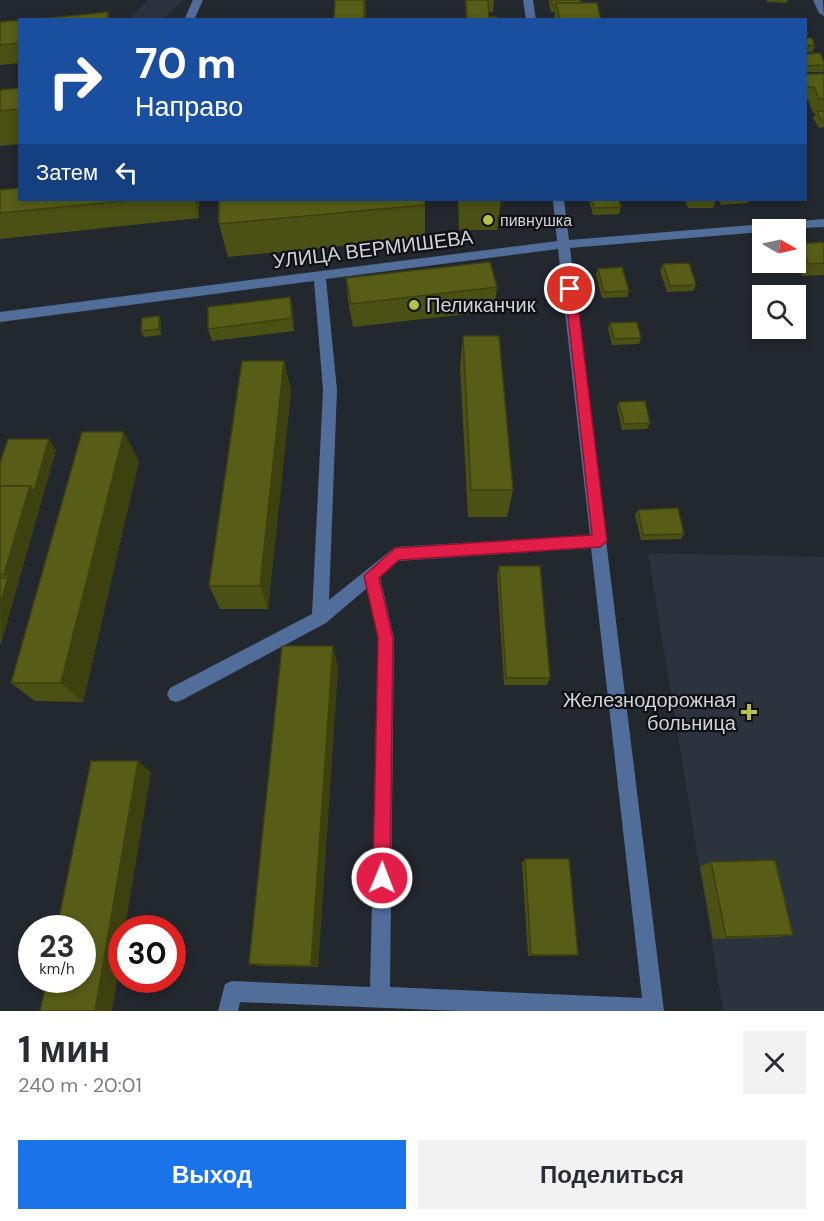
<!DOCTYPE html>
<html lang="ru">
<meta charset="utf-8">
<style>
:root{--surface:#fff;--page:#f2f2f3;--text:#2b2b33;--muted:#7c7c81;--accent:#1a73e8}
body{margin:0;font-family:"DM Sans",sans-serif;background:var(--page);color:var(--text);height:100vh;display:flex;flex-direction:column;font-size:22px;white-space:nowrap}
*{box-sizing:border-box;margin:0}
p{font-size:20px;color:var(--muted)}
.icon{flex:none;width:33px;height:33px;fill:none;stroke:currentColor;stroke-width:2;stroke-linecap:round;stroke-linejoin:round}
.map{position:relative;height:1011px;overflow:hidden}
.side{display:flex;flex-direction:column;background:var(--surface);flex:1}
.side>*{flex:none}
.guide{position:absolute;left:18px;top:18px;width:789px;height:183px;border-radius:0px;box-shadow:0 3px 9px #0003;background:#1a4fa0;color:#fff;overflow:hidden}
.needle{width:39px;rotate:99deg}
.tools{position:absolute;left:752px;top:219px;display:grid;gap:12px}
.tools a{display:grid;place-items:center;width:54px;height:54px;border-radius:0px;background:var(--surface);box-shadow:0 3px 9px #0003;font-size:30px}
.speed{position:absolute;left:18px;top:915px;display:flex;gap:12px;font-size:30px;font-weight:700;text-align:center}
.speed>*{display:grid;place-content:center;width:78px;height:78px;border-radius:50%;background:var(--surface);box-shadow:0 3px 9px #0003;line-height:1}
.speed small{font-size:15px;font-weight:400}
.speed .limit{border:9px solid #d22;background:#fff;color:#111}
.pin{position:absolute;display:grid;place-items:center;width:51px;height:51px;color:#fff;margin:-26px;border:3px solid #fff;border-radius:50%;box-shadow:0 2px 6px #0007}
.me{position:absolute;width:66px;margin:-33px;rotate:1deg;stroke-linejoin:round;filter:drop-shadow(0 0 4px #0008)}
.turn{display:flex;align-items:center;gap:21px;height:126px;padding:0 18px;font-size:27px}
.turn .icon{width:78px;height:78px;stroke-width:2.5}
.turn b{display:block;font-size:42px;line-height:51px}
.then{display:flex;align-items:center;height:57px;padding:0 18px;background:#0003;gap:12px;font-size:22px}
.round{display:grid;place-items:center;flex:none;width:63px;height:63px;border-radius:0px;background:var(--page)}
.overview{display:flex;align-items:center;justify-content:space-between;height:102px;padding:0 18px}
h1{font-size:36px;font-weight:700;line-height:45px}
.cta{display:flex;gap:12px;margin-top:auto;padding:12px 18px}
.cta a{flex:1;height:69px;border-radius:0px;background:var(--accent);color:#fff;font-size:24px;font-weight:700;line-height:69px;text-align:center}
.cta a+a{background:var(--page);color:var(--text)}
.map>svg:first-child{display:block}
.built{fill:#2b333e}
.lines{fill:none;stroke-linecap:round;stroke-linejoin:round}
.minor{fill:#516d9a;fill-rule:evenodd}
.wall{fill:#4b5014}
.shaded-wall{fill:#3d4110}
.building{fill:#575d17;stroke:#3d4110;stroke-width:1.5}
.route{fill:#e11d48;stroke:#92132f;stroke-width:1.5}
.poi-dot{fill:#b6c149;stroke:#0e1013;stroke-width:2}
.labels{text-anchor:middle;stroke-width:4.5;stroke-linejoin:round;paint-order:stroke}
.far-poi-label{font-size:16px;fill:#d0d3d7;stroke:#0e1013;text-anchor:start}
.street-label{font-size:20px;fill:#d0d3d7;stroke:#0e1013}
.poi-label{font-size:20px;fill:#d0d3d7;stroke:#0e1013;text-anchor:start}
</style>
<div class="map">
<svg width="824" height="1011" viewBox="0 0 824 1011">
<rect width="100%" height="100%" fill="#23272e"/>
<g class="built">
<polygon points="148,0 183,0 164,19 128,19"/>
<polygon points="648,553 824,557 824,1011 723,1011"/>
</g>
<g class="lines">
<g class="minor">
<polygon points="193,0 203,0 194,20 184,20"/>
<polygon points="523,0 533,0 536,20 526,20"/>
<polygon points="813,0 823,0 824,16 819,13"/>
<path d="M553 200H564L569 240 824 219V227L762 230V232L570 248 664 1011H459L240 1002 238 1011H218L225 984 232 981 370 987 378 638 367 588 326 623 182 700 176 702 170 700 167 694 170 688 312 614 323 390 314 281 0 322V312L557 241ZM558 249 590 535 395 547 329 600 337 390 326 279ZM591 548 642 998 390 987 394 638 380 577 398 561Z"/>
</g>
</g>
<g class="wall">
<polygon points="465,0 494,0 493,12 489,12 489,17 497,20 466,20"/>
<polygon points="549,0 580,0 581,3 601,20 554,20 555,12 551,12 549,3"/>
<polygon points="767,0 788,0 787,3 767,2"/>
<polygon points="20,20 20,63 0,65 0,22"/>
<polygon points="806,28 808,33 806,38 815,46 812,52 806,52"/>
<polygon points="806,54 824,62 824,69 823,72 806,72"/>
<polygon points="806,74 824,74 824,127 819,128 813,118 816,113 813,113 808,100 806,100"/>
<polygon points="20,88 20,144 0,146 0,90"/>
<polygon points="0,190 20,200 199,200 199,218 0,239"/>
<polygon points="458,200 501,200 497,230 459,230"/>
<polygon points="589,200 619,200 621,207 619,214 593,215"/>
<polygon points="685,200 716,200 713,208 688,208"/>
<polygon points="719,200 749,200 748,203 721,205"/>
<polygon points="760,200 780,200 760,201"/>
<polygon points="425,205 425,238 228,257 219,224"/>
<polygon points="824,242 824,275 802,276 795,262 795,251 799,244"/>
<polygon points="663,264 696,285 693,291 667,292 660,271"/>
<polygon points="598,269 629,291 627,297 602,298 596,275"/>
<polygon points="346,278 497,287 494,311 353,327 348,301"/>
<polygon points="290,297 294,331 212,341 208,329"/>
<polygon points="159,316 161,322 161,335 144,337 141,331"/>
<polygon points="610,323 641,338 639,344 612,345 608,329"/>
<polygon points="463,336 513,490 507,517 468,517 460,367"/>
<polygon points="284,361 291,391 268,609 220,609 209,586"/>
<polygon points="619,402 650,423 647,429 622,430 617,407"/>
<polygon points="56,450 1,643 0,643 0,463"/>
<polygon points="139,461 83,702 35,701 11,683"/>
<polygon points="638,510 684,534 681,539 641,540 635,515"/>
<polygon points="499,566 550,678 547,685 504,685 497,575"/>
<polygon points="338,667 318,967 260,966 249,964"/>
<polygon points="525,859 578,955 528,956 522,863"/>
<polygon points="711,862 793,935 777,937 713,939 700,866"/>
</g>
<g class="shaded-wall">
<rect x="364" y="0" width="2" height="20"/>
<polygon points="194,200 199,200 199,218"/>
<polygon points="290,297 293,309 294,331 292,318"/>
<polygon points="159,316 161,322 161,335 159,329"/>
<polygon points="284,361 291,391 268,609 260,586"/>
<polygon points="124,432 139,461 83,702 61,683"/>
<polygon points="49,439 56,450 1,643 0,604 8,578 4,574 30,486"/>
<polygon points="333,646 338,667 318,967 311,966"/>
<polygon points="138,761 151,772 125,928 122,928 122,952 112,1011 95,1011"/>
</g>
<g class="building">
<polygon points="335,0 364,0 364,20 334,20"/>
<polygon points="466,0 488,0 489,17 497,17 497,20 467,20"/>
<polygon points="551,0 580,0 581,3 556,3 557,5 552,5"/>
<polygon points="556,3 597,3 601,20 560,20"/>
<polygon points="108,12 108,20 29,20"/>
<polygon points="20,20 20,43 0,45 0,22"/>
<polygon points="806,38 812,38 815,46 806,45"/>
<polygon points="820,53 824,62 824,65 806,66 806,54"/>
<polygon points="806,74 824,74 824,99 819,99 814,87 806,87"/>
<polygon points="20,88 20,109 0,111 0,90"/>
<polygon points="817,111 824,111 824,121 822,121"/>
<polygon points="20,188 20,200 134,200 0,213 0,190"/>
<polygon points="219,200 424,200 425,205 219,224"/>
<polygon points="592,200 619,200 621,207 594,208"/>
<polygon points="824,242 824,263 809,264 799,244"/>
<polygon points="490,262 497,287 351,304 346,278"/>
<polygon points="689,263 696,285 670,286 663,264"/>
<polygon points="622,267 629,291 604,292 598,269"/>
<polygon points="290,297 292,318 208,329 208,307"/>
<polygon points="159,316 159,329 141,331 142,318"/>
<polygon points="637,322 641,338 614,339 610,323"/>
<polygon points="463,336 499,336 513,490 471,490"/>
<polygon points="242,361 284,361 260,586 209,586"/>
<polygon points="645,401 650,423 624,424 619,402"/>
<polygon points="82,432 124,432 61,683 11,683"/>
<polygon points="8,439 49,439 34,491 30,486 0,486 0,463"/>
<polygon points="0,486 30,486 4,574 0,574"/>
<polygon points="678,508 684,534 643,535 638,510"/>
<polygon points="499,566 540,566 550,678 506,678"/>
<polygon points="0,578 8,578 0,604"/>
<polygon points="282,646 333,646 311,966 249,964"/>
<polygon points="91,761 138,761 95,1011 40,1011 47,980 82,980 82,928 57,928"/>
<polygon points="525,859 569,859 578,955 531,955"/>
<polygon points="775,860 793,935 726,937 711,862"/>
</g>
<polygon class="route" points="570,285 576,289 607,541 600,547 399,560 379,578 393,638 390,878 388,884 382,886 376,884 373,878 378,638 364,576 395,548 592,535 565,289"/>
<g class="poi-dot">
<circle cx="488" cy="220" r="6"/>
<circle cx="414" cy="305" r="6"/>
<path d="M746 703h6v6h6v6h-6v6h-6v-6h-6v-6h6z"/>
</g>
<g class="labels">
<g class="far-poi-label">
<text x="500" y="226">пивнушка</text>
</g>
<g class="street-label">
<text transform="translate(373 249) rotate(-7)" y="7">УЛИЦА ВЕРМИШЕВА</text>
</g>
<g class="poi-label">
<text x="426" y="312">Пеликанчик</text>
<text x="736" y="707" text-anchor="end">Железнодорожная<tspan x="736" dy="23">больница</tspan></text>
</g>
</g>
</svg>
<div class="tools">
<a><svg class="needle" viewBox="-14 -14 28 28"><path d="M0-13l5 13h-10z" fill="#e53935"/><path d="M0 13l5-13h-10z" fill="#7c7c81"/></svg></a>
<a><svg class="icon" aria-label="search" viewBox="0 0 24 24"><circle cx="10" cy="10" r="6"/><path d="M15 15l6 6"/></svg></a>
</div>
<div class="speed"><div>23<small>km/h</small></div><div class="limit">30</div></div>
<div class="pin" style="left:570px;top:289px;background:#d93025"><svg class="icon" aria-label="arrive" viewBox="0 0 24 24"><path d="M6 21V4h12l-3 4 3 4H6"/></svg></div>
<svg class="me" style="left:382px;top:878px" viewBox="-20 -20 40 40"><circle r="17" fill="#e11d48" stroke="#fff" stroke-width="3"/><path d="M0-11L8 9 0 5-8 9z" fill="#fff"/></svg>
<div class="guide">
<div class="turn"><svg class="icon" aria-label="right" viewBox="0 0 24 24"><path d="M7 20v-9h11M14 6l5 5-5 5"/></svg><div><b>70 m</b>Направо</div></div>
<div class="then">Затем<svg class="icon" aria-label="left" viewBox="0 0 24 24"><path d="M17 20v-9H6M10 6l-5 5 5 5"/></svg></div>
</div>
</div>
<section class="side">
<div class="overview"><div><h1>1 мин</h1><p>240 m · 20:01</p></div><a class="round"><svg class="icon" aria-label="close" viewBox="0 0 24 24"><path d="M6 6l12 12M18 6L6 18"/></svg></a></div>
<div class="cta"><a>Выход</a><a>Поделиться</a></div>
</section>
